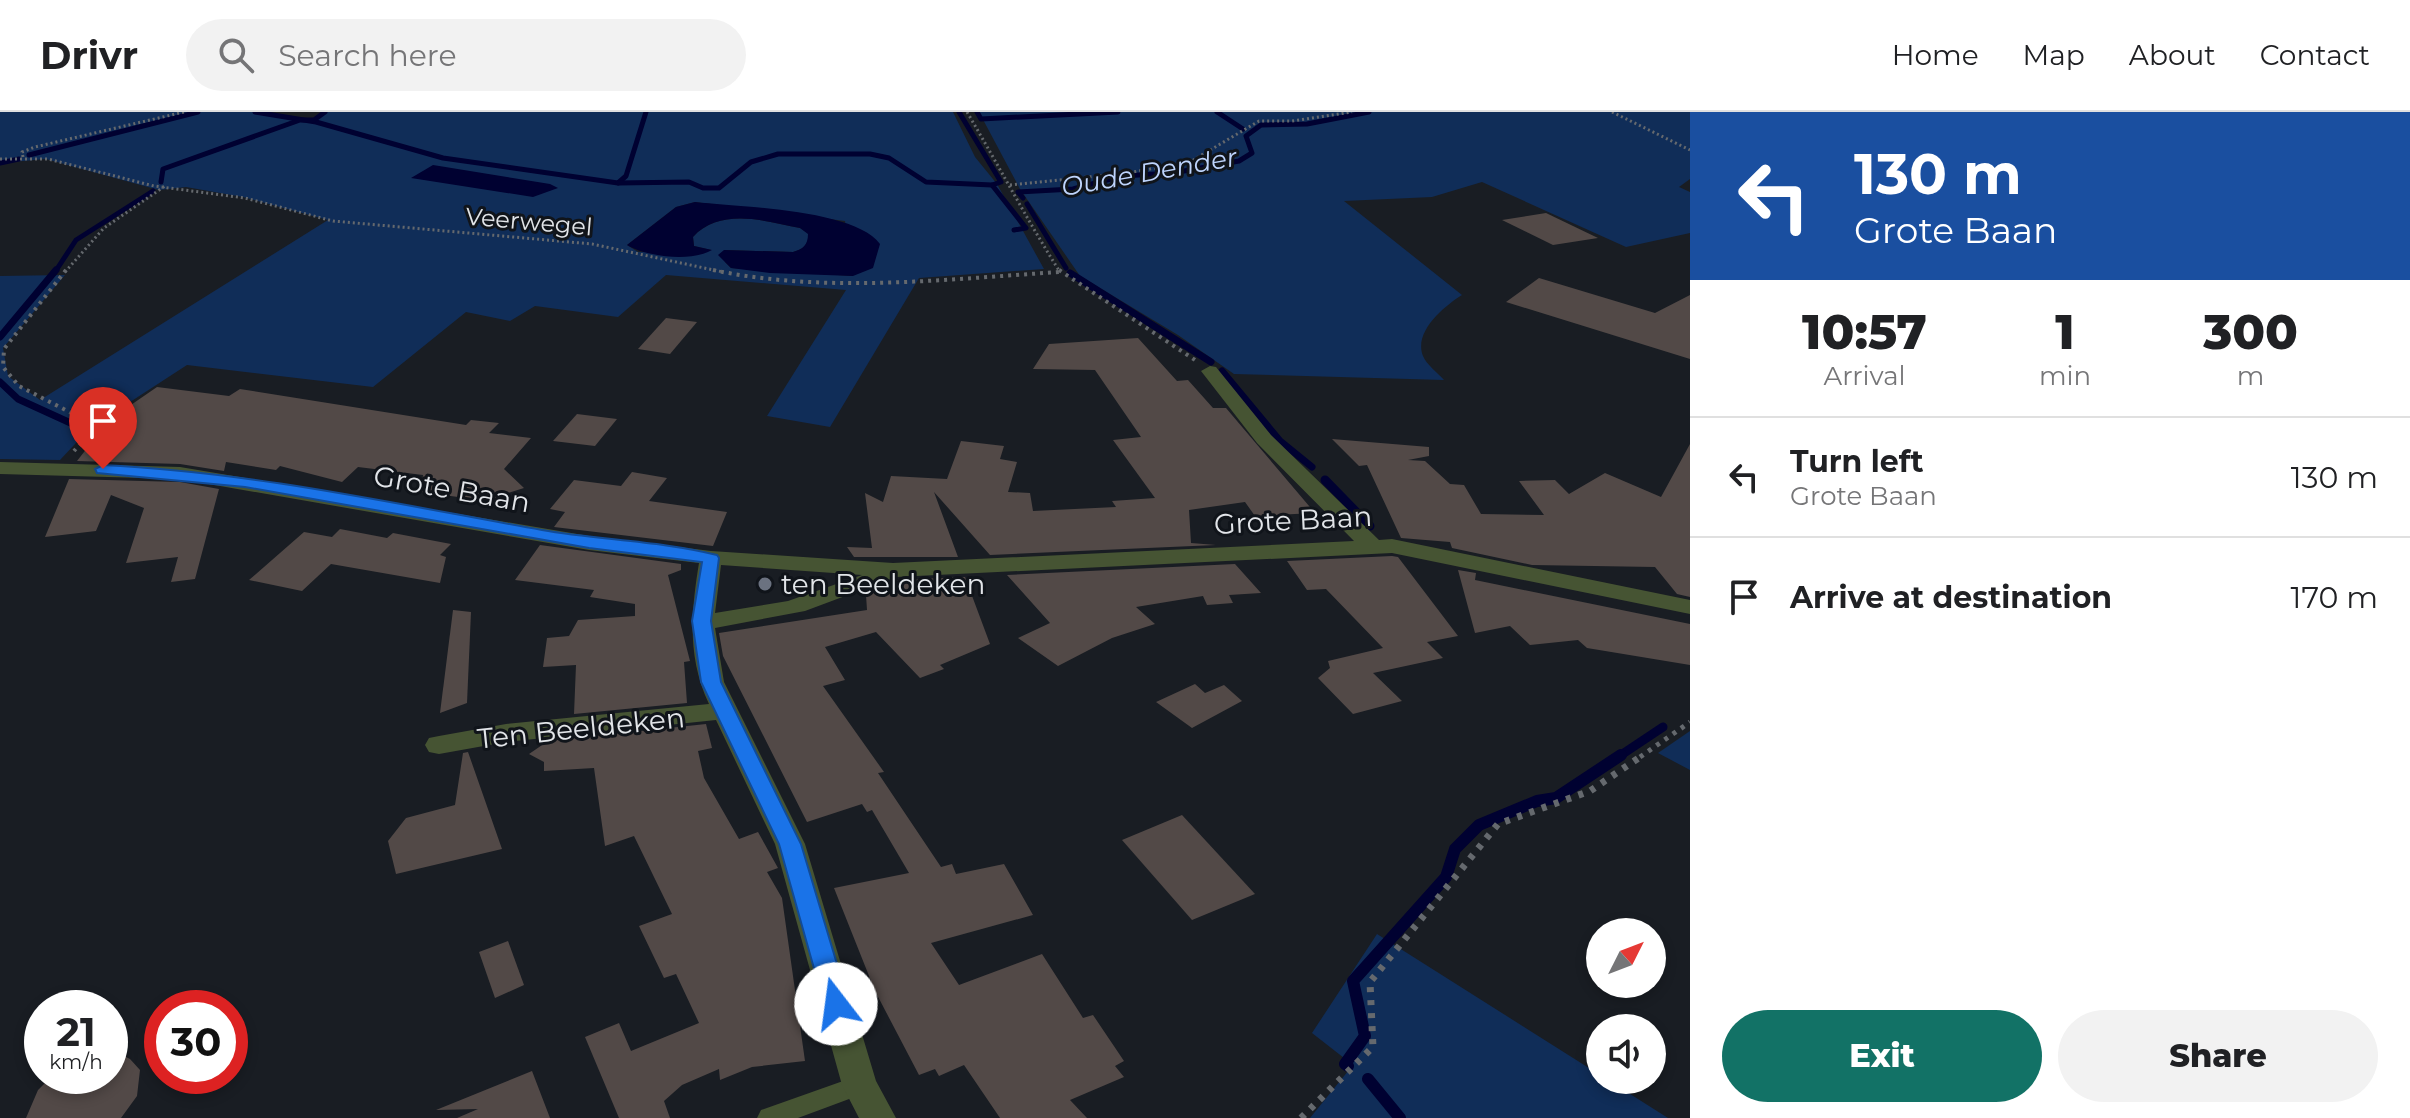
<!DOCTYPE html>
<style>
:root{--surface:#fff;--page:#f2f2f2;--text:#202124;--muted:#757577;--line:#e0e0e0;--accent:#127266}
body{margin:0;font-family:Montserrat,sans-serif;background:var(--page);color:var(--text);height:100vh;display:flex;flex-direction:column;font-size:30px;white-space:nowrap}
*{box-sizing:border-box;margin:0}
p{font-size:26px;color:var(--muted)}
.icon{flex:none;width:44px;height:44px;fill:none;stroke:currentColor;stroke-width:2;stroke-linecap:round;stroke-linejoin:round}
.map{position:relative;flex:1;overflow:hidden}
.drawer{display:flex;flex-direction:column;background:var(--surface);width:720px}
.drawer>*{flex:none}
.hud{background:#1a4fa0;color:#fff;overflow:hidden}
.needle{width:52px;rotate:48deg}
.fabs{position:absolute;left:1586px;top:806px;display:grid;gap:16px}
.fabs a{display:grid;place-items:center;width:80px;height:80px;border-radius:50%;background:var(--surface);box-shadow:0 4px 12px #0003;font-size:40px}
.speed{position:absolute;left:24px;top:878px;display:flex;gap:16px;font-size:40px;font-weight:700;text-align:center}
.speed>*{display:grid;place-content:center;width:104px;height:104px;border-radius:50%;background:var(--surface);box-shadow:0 4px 12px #0003;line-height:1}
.speed small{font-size:20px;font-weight:400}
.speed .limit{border:12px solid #d22;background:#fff;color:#111}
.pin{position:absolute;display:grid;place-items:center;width:68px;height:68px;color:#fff;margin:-82px -34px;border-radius:50% 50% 50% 0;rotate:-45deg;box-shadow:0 0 8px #0007}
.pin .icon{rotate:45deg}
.me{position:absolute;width:88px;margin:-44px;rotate:345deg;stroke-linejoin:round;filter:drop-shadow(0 0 6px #0008)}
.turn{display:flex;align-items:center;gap:28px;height:168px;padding:0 32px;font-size:36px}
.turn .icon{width:104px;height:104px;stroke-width:2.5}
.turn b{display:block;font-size:56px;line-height:68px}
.eta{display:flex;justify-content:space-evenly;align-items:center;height:136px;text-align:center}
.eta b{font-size:48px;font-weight:800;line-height:56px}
.button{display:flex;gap:16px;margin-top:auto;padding:16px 32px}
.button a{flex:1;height:92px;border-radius:48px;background:var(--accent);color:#fff;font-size:32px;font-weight:800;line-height:92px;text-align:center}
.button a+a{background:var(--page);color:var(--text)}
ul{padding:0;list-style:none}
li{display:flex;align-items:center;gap:24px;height:120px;padding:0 32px;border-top:2px solid var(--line)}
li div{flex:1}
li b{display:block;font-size:30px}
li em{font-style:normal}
header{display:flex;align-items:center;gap:48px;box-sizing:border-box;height:112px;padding:0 40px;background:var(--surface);border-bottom:2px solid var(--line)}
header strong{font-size:38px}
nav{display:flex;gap:44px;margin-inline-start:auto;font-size:28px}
.search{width:560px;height:72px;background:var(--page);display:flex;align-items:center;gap:20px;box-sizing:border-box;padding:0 28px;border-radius:44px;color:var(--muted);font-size:30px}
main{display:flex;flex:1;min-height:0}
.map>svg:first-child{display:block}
.green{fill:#102d58;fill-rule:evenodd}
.water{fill:#000131}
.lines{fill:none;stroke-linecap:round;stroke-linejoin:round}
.stream-far3{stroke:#000131;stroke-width:5}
.stream-far2{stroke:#000131;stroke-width:7}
.stream-far1{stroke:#000131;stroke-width:9}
.stream{stroke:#000131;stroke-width:12}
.building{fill:#524947}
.path-far3{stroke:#65696e;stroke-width:3;stroke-dasharray:2 3;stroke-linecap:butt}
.path-far2{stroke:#65696e;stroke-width:4;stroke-dasharray:3 5;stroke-linecap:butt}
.path-far1{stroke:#65696e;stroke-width:5;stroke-dasharray:4 6;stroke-linecap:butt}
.path{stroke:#65696e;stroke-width:7;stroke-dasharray:5 8;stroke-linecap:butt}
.service{fill:#465433;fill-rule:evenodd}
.minor{fill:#465433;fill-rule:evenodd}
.route{fill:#1a73e8;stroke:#114b97;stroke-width:2}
.worship-dot{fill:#6b7280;stroke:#10141a;stroke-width:3}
.labels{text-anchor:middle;stroke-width:6;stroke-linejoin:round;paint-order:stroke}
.far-street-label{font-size:24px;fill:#e2e5e9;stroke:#10141a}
.far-water-label{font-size:26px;font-style:italic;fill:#bed4fc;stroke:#10141a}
.street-label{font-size:28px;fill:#e2e5e9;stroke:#10141a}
.poi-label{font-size:28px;fill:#e2e5e9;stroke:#10141a;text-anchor:start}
</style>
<header>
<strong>Drivr</strong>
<div class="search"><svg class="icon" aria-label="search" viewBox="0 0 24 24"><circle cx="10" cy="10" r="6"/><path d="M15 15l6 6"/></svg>Search here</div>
<nav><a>Home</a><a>Map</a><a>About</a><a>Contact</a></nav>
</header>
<main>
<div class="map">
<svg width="1690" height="1006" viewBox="0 0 1690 1006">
<rect width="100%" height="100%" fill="#191d23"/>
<g class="green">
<path d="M0 0H253L312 8 322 0H953L975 45 997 72 1044 157 919 166 830 315 767 304 846 178 666 163 618 205 535 194 510 209 466 200 373 275 187 253 90 316 60 348 0 347V164L65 163 3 236 8 264 40 288 328 108 243 85 186 75 159 78 46 47 0 51ZM695 90 845 109 853 164 731 156 725 150 724 138 793 140C804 137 808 133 809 122L800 116C765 109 720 95 693 125L694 134 711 138 638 140 627 133 676 95Z"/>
<path d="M979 0H1690V67L1679 75 1690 80V121L1626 135 1482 70 1432 85 1344 89 1462 183C1446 193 1413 219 1423 244 1426 252 1438 261 1444 268L1234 262 1178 223 1080 164 1020 77Z"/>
<polygon points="1690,619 1690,658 1658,641"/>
<polygon points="1377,822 1600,963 1600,968 1608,968 1668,1006 1310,1006 1353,953 1312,921"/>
</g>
<g class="water">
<polygon points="433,53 550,72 558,76 533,85 411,66"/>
<path d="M695 90C739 95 854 97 880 132L873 156 853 164 770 161 731 156 718 143 724 138 793 140C803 137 808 133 808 122L800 116C765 109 720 95 693 125L694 134 712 138C692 150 647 145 627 133L676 95Z"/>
</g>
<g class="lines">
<g class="stream-far3">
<polyline points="255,0 316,10 443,46 618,71 626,64 646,0"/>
<polyline points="959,0 1001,70 992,73 1026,116 1014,118"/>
<polyline points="977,0 981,7 1118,0"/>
<polyline points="1217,0 1243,17"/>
<polyline points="29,43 198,0"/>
<polyline points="0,51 19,47"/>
<polyline points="161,70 163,57 300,8 314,8 325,0"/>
<polyline points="618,71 689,70 703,76 719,76 751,50 778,42 870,42 889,46 926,70 992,73"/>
<polyline points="1023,86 1018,80 1073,77 1122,64 1173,61 1239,49 1252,41 1246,24 1261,13 1307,12 1369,0"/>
<polyline points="1027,92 1066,156"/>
<polyline points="55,160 76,128 153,79"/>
</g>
<g class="stream-far2">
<polyline points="1070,161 1211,250"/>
<polyline points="0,225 56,158"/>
<polyline points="1222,259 1280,329 1312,355"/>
<polyline points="0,270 18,287 75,313"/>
</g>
<g class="stream-far1">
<polyline points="1325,368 1370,414"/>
<polyline points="1618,645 1663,615"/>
</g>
<g class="stream">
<polyline points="1348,954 1345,952 1365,924 1353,869 1446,765 1455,737 1479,713 1537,689 1556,686 1621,643"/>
<polyline points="1368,967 1400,1006"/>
</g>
</g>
<g class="building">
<polygon points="1546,101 1598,126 1553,133 1502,108"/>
<polygon points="1539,166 1655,201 1690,183 1690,247 1506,190"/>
<polygon points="666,206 697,210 670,242 638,237"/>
<polygon points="1138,226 1177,269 1188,268 1213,296 1226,296 1315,401 1255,404 1245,390 1189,398 1191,431 1216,433 990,443 934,380 958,445 854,445 847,435 872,436 865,381 883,390 891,364 947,367 961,329 1004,334 1000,347 1017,350 1008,380 1030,381 1033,399 1116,395 1112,389 1155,386 1113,328 1141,325 1095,258 1033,257 1049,232"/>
<polygon points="157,275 229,284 240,277 466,313 471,308 499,311 489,321 531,326 504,357 524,376 499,384 495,390 421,380 423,363 358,355 342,370 280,354 276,358 226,350 224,359 180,352 77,349 98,322 133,298 125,297"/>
<polygon points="577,302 617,307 595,334 553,329"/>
<polygon points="1332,327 1429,335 1429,344 1408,348 1425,349 1450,372 1464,373 1481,402 1544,403 1519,369 1555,368 1569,382 1605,361 1661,385 1690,332 1690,485 1677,482 1655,455 1532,453 1452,436 1450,430 1401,426 1367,353 1359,354"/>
<polygon points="632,360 667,366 649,389 727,400 713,434 554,415 565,400 550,397 574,368 621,374"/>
<polygon points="69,367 180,370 219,377 195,467 171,470 178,445 126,451 144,396 111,383 96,419 45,425"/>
<polygon points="340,417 387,426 393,421 451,432 440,443 446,445 440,471 331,452 302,479 249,468 304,420 332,425"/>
<polygon points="540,433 681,452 681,458 668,463 690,549 684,550 687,591 574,602 576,553 543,555 547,526 569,524 578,508 635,504 635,492 590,485 594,478 515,468"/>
<polygon points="1392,444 1398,445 1458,524 1427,530 1443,546 1373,561 1402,589 1353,602 1318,566 1330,556 1328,549 1383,536 1326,477 1307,478 1287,449"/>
<polygon points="1235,452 1261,481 1229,483 1233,491 1207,493 1203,484 1136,495 1155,512 1112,526 1058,554 1018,526 1050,511 1007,463"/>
<polygon points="1458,458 1476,461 1475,468 1690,512 1690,553 1587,536 1578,528 1530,533 1510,514 1475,521"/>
<polygon points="965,465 990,532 940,553 944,557 920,566 876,520 825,535 845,568 823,574 884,660 878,661 941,755 952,752 956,762 1004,752 1033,803 931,831 959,873 1042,842 1083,906 1093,903 1124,949 1115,954 1124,965 1070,988 1087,1006 1000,1006 964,953 939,964 935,957 919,963 875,879 834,776 909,761 872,698 867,700 862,692 807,710 723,544 719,521 867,498 866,483 897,468"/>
<polygon points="453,498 471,500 467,591 440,601"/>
<polygon points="1195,572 1205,581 1224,573 1242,589 1192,616 1156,590"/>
<polygon points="706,612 712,636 698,639 704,666 739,727 758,720 778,756 767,760 782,786 805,949 752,955 720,968 719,957 682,973 664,989 670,1006 619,1006 585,925 619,911 631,939 699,911 676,862 664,866 639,814 672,802 634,724 605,734 594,656 544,659 544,650 529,642 548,629"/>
<polygon points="468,640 502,737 396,762 388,729 406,706 455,693 463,641"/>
<polygon points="1182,703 1255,782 1192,808 1122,728"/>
<polygon points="508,829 524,873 495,886 479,840"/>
<polygon points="110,937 130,947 140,958 137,984 121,1006 26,1006 38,978 52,964 110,964"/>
<polygon points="532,959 550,1006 457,1006 478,997 436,998"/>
</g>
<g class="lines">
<g class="path-far3">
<path d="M967 0C999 54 1027 108 1060 160"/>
<polyline points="1612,0 1690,38"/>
<polyline points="23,45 22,40 35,35 184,0"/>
<polyline points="0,47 48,47 154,74 245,86 333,109 592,132 723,160"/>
<polyline points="1010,73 1127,61 1190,50 1259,9 1292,9 1352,0"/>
<polyline points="65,160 104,116 165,74"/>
</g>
<g class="path-far2">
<polyline points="66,158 4,237 3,255 19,274 85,308 93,318 74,339"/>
<path d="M713 158C826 182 946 167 1060 160"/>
<polyline points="1059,158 1195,248"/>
</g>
<polyline class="path-far1" points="1640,645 1690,610"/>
<polyline class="path" points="1301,1006 1373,935 1370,870 1498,712 1590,679 1643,643"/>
<polygon class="service" points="860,963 868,966 872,973 868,980 798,1006 757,1006 761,998"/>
<path class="minor" d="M1210 254 1216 255 1271 323 1379 428 1392 427 1690 488V502L1392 441 896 465 805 499 715 516 724 570 805 732 876 969 896 1006H859L842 973 775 732 716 608 506 630 439 642 429 640 425 633 429 626 439 624 506 612 709 592C687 546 691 500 699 451L589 438 180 367 0 362V350L180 355 589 424 711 439 893 451 1354 429 1257 331 1201 259ZM721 453 862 463 788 489 715 501Z"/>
</g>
<path class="route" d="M103 353C251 360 396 392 542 418 599 428 661 429 717 443L719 446 711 509 721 570 801 732 849 892 845 899 836 902 827 899 824 892 779 732 701 570 692 509 702 450 589 436 245 375 97 361 95 357Z"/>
<circle class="worship-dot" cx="765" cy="472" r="8"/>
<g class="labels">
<g class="far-street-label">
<text transform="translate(529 110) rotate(5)" y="8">Veerwegel</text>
</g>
<g class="far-water-label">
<text transform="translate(1149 60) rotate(-10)" y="9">Oude Dender</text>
</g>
<g class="street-label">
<text transform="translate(452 377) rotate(10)" y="10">Grote Baan</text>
<text transform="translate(1293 408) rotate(-3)" y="10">Grote Baan</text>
<text transform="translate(581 616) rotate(-6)" y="10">Ten Beeldeken</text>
</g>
<g class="poi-label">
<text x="781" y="482">ten Beeldeken</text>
</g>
</g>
</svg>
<div class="fabs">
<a><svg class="needle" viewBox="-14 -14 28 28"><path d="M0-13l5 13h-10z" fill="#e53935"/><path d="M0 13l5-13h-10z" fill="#757577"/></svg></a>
<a><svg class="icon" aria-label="sound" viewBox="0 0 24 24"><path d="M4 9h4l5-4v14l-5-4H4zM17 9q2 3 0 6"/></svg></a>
</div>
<div class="speed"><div>21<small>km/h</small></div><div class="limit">30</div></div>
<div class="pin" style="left:103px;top:357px;background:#d93025"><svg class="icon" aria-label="arrive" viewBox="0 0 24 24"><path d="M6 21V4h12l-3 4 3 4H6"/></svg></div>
<svg class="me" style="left:836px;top:892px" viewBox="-20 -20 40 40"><circle r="19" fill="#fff"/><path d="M0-13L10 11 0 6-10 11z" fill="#1a73e8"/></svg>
</div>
<section class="drawer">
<div class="hud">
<div class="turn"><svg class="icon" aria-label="left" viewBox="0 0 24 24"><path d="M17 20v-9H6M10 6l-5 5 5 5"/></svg><div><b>130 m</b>Grote Baan</div></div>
</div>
<div class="eta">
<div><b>10:57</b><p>Arrival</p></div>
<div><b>1</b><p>min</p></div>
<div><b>300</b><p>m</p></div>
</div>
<ul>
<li><svg class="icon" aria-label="left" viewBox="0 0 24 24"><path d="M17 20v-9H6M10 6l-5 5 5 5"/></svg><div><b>Turn left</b><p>Grote Baan</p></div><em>130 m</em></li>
<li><svg class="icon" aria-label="arrive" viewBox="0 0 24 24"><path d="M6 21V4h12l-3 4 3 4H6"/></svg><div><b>Arrive at destination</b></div><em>170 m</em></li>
</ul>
<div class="button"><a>Exit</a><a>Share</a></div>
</section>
</main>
